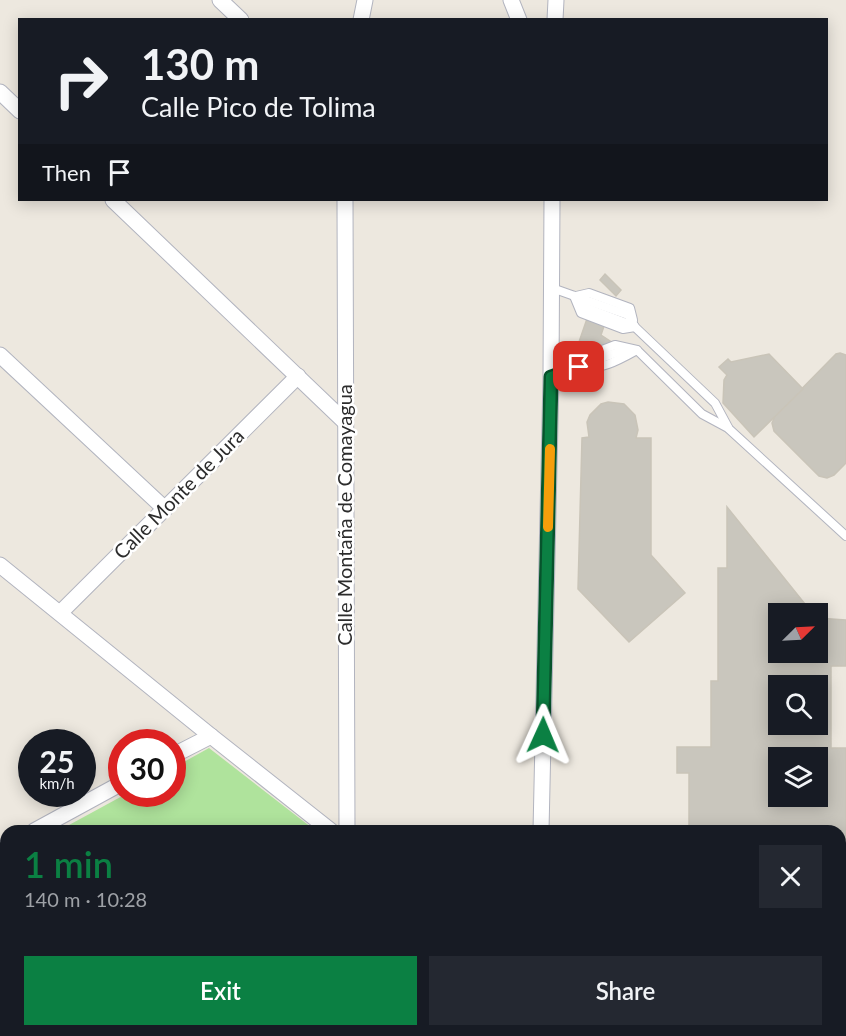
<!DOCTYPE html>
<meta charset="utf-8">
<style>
:root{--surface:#171b24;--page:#242831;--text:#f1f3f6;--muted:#9ea1a6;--accent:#0b8043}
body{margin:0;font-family:Lato,sans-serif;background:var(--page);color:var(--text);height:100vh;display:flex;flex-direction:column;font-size:22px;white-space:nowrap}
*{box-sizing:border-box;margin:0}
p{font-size:20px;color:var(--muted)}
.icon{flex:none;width:33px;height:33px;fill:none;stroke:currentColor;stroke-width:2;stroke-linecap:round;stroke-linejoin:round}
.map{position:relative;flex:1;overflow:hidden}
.sheet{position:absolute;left:0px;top:825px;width:846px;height:212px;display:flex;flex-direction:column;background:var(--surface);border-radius:18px 18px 0 0;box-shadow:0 3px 15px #0003}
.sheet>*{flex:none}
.top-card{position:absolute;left:18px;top:18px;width:810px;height:183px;border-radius:0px;box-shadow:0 3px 15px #0003;background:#171b24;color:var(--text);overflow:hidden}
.needle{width:39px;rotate:66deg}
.tools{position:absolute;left:768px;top:603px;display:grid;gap:12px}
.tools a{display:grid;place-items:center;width:60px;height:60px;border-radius:0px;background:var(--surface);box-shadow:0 3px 15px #0003;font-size:30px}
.speed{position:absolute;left:18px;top:729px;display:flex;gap:12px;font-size:30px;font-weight:700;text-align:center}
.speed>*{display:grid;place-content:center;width:78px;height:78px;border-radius:50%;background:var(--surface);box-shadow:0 3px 15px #0003;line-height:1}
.speed small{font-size:15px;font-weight:400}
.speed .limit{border:9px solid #d22;background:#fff;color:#111}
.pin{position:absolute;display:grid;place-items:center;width:51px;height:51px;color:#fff;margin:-26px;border-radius:12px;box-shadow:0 3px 9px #0006}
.me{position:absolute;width:66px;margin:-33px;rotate:1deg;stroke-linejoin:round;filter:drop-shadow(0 0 4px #0008)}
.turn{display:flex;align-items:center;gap:21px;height:126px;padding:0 24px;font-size:27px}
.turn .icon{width:78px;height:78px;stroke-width:2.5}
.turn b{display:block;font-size:42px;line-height:51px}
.then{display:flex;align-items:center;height:57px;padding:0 24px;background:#0003;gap:12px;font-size:22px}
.round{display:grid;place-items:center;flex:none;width:63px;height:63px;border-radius:0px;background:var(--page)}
.head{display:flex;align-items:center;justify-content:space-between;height:102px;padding:0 24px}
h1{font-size:36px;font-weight:600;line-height:45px;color:var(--accent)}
.button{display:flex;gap:12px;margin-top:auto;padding:12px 24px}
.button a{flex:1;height:69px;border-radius:0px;background:var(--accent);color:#fff;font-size:24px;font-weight:600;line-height:69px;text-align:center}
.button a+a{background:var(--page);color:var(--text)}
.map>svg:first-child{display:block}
.green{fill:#afe39c}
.building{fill:#c9c6bd;stroke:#c9c4b8;stroke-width:1.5;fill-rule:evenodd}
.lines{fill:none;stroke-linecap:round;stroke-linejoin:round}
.service-casing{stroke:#b2b4bf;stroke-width:10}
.minor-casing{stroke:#b2b4bf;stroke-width:17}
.service{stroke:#fff;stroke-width:8}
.minor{stroke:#fff;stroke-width:15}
.route-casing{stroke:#07532c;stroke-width:15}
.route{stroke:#0b8043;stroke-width:10}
.slow{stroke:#f59e0b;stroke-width:10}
.labels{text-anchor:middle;stroke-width:5;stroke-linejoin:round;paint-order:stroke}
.street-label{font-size:20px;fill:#2c2c2c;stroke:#fff}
</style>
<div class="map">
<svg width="846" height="1036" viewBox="0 0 846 1036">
<rect width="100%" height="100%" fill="#ede8df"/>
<g class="green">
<polygon points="209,748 316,831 58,831 126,794 172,794 173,768"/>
<polygon points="6,861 6,1030 485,1031 481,1036 0,1036 0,866"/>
</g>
<g class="building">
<polygon points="605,274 621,290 616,296 600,280"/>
<polygon points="590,310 607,317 601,335 616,345 605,361 579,342"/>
<polygon points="840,353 846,355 846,463 834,475 827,478 819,476 774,431 772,423 775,416 836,354"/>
<polygon points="769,354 803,389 754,437 723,403 724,380 727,375 719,367 728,359 731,362"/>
<polygon points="608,402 624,404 635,415 638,430 636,438 651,438 651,555 685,593 629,642 578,589 582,438 589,437 587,422 590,415 601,404"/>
<path d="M727 507 813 614H778V652H818V618L846 620V666H831V748H846V857H840V831H689V773H677V747H711V681H718V568H727ZM778 686H818V724H778ZM778 758H818V796H778Z"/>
</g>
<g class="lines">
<defs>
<g id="service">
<polyline points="552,288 628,315 635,327 715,403 729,429 846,536"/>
<polyline points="574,296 581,313 623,329 635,327"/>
<polyline points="576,296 589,293 630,308 633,320"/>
<polyline points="577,300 584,307 634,326"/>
<path d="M615 345 637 350C619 360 600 371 579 367L587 356Z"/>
<polyline points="551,377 618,352 637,350 702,414 728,428"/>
<polyline points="840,868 846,868"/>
</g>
<g id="minor">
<polyline points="220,0 241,20"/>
<polyline points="511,0 519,20"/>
<polyline points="361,20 365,0"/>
<polyline points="555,20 556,0"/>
<polyline points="0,92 20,111"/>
<polyline points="113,200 344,421"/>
<polyline points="345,200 347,831"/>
<polyline points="0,355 165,509"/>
<polyline points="0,565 211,736 331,831"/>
<polyline points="60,613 298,376"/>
<polyline points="172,756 211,736"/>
<polyline points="34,831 122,783"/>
<polyline points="541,831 551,377 552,200"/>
<polyline points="0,850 6,847"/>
<polyline points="495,1036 499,1030"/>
</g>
</defs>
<use href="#service" class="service-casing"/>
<use href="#minor" class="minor-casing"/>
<use href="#service" class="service"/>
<use href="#minor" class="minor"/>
</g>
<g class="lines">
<defs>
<polyline id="route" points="543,735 551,377 579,367"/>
</defs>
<use href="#route" class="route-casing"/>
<use href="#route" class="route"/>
<polyline class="slow" points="548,527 550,449"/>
</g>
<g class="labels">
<g class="street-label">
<text transform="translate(179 494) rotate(-45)" y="7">Calle Monte de Jura</text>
<text transform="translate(345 515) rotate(-90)" y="7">Calle Montaña de Comayagua</text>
</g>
</g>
</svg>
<div class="tools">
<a><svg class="needle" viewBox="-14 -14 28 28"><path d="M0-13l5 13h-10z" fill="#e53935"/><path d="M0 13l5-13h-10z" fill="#9ea1a6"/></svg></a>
<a><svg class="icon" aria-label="search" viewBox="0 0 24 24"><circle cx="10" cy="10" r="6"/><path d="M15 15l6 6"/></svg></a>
<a><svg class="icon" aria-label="layers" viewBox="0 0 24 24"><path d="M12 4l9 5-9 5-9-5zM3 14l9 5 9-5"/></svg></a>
</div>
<div class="speed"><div>25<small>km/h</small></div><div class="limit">30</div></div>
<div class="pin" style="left:579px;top:367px;background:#d93025"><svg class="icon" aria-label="arrive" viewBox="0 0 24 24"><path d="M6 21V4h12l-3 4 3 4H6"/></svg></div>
<svg class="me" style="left:543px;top:735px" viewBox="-20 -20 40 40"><path d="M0-17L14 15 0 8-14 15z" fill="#0b8043" stroke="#fff" stroke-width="4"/></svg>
<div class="top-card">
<div class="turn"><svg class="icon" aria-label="right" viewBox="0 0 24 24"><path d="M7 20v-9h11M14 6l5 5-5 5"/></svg><div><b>130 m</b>Calle Pico de Tolima</div></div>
<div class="then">Then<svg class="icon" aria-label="arrive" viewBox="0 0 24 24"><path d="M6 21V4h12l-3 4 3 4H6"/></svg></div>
</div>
<section class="sheet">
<div class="head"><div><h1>1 min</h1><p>140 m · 10:28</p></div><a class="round"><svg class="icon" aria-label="close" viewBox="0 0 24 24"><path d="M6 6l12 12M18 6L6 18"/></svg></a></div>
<div class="button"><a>Exit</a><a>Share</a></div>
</section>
</div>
